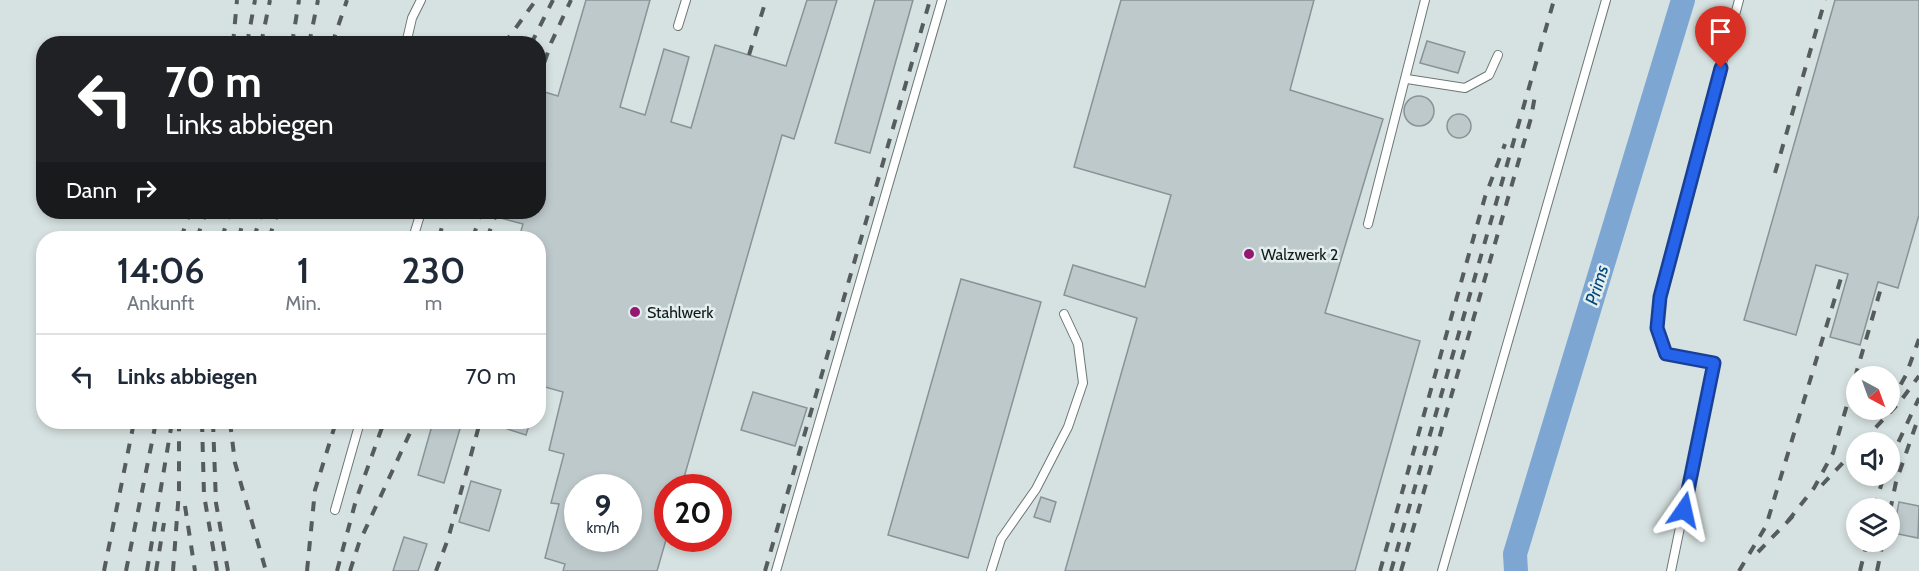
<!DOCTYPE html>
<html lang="de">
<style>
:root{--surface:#fff;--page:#f2f2f3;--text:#1f2937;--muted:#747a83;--line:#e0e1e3}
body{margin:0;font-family:Cabin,sans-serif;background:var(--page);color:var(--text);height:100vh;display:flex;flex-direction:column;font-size:22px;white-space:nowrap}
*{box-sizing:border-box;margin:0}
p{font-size:20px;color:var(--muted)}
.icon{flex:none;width:33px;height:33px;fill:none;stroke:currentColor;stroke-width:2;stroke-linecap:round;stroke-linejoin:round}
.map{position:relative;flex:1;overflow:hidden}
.drawer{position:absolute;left:36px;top:231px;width:510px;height:198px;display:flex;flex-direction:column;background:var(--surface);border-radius:24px;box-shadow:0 3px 9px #0003}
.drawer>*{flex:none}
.hud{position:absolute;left:36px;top:36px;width:510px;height:183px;border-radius:24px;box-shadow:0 3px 9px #0003;background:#202124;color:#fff;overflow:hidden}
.needle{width:39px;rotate:139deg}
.tools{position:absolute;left:1846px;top:366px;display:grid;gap:12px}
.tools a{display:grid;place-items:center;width:54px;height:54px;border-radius:50%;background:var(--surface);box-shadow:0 3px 9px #0003;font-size:30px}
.speed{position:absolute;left:564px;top:474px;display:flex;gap:12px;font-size:30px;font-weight:700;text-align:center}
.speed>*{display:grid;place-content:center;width:78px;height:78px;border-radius:50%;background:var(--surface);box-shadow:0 3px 9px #0003;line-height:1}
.speed small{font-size:15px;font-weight:400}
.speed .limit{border:9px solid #d22;background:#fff;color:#111}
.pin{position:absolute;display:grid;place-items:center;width:51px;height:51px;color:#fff;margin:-62px -26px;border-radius:50% 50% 50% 0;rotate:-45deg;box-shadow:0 0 6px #0007}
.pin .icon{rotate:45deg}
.me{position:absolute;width:66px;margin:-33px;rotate:11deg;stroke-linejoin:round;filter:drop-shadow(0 0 4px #0008)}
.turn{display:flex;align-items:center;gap:21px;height:126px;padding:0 30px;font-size:27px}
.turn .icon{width:78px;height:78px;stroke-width:2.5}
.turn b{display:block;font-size:42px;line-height:51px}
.then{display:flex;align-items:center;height:57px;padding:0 30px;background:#0003;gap:12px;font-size:22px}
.eta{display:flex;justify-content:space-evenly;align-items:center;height:102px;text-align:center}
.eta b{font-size:36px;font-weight:600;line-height:42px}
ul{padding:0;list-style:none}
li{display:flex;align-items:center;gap:18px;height:84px;padding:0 30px;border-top:2px solid var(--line)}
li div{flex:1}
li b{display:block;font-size:22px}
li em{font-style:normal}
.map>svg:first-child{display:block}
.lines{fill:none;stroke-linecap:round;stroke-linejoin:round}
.river{stroke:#7da7d2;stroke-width:24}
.building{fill:#bec9cc;stroke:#899397;stroke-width:1.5;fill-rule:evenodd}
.service-casing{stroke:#6c7776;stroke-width:10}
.service{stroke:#fff;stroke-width:8}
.rail{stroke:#555c5b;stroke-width:4;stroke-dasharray:10 10;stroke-linecap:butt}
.route-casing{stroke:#184099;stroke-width:15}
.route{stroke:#2563eb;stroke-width:10}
.poi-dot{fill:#941872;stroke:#e3efee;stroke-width:2}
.labels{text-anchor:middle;stroke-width:5;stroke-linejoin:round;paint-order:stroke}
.poi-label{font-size:16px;fill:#151919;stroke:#e3efee;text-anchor:start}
.water-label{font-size:18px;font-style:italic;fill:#03477c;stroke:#e3efee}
</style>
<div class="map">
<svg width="1919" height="571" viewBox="0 0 1919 571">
<rect width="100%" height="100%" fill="#d6e2e1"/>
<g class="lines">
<polyline class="river" points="1516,571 1515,554 1683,0"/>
</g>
<g class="building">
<path d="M586 0H650L620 107 645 115 664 49 689 57 671 122 691 128 715 45 786 66 807 0H837L794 139 782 135 681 488H668V533L657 571H563L565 564 545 558 559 504 551 503 564 454 549 450 563 392 538 385V238H519L523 224 489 215 490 212H538V90L558 96ZM578 488H628V538H578Z"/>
<polygon points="875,0 913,0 870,153 835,143"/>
<polygon points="1121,0 1314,0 1290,90 1383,119 1325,313 1420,341 1355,571 1065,571 1137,318 1064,295 1073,265 1145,287 1171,195 1074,167"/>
<polygon points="1835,0 1919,0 1919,215 1898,288 1878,282 1860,345 1830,337 1848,274 1816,265 1796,335 1744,320"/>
<polygon points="1427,41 1465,52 1458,73 1420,63"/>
<circle cx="1419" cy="111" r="15"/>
<circle cx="1459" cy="126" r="12"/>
<polygon points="961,279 1041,302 968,558 888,535"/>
<polygon points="753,392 807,408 795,446 741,430"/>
<polygon points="433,422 462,422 444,483 418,475"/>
<polygon points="492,422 530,422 526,435 492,424"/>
<polygon points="471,481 501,490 489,531 459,522"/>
<polygon points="1041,497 1056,502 1050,522 1034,517"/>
<polygon points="1899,502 1919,506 1918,538 1893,533"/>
<polygon points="404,537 427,544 418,571 393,571"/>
</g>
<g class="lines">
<defs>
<g id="service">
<polyline points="678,26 686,0"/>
<polyline points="406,44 412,18 421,0"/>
<polyline points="1407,79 1465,88 1489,75 1498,55"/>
<polyline points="1368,224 1425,0"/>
<polyline points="413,238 421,212"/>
<polyline points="335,510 360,422"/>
<polyline points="776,571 942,0"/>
<polyline points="991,571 1001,539 1036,489 1068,427 1083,383 1078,344 1064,314"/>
<polyline points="1442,571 1606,0"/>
<polyline points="1671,571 1714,363 1666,354 1657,328 1660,297 1739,0"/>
</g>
</defs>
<use href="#service" class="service-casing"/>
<use href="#service" class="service"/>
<g class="rail">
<polyline points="233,44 237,0"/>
<polyline points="247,44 255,0"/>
<polyline points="261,44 270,0"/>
<polyline points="292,44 299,0"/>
<polyline points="309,44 318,0"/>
<polyline points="332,44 347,0"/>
<polyline points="504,44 536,0"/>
<polyline points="531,44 553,0"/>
<polyline points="749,55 766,0"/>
<polyline points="538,81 551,43 571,0"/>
<polyline points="1775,173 1825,0"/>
<polyline points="181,238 190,212"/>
<polyline points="197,238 206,212"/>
<polyline points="222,238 230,212"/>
<polyline points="239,238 245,212"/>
<polyline points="254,238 262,212"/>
<polyline points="269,238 278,212"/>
<polyline points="439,238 446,212"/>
<polyline points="473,238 481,212"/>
<polyline points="487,238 497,212"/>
<polyline points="1891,402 1906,375 1919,339"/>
<polyline points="202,422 204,495 217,571"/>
<polyline points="213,422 216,503 228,571"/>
<polyline points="230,422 235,463 266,571"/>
<polyline points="1862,442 1899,403 1919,376"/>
<polyline points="1890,460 1919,398"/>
<polyline points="1822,485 1857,448"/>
<polyline points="185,506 195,571"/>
<polyline points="1874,508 1884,476"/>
<polyline points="1890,511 1896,482 1919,416"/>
<polyline points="1788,521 1814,488 1833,453 1881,288"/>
<polyline points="1758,552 1793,516"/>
<polyline points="104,571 134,422"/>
<polyline points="126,571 156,422"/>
<polyline points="147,571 172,422"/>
<polyline points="156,571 164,523"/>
<polyline points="173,571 179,491 179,422"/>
<polyline points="307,571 315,490 336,422"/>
<polyline points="337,571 356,500 384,422"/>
<polyline points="350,571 359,543 415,422"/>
<polyline points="436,571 448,539 480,422"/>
<polyline points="765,571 930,0"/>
<polyline points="1380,571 1485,197 1505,144"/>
<polyline points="1391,571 1554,0"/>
<polyline points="1401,571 1531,118 1536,90"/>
<polyline points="1739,571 1766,526 1841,278"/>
<polyline points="1860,571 1867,542"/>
<polyline points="1877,571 1883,542"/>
</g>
</g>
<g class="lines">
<defs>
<polyline id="route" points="1684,510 1714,363 1666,354 1657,328 1660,297 1721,68"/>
</defs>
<use href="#route" class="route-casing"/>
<use href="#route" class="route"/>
</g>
<g class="poi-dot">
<circle cx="1249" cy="254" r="6"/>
<circle cx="635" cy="312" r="6"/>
</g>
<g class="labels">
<g class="poi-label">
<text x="1261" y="260">Walzwerk 2</text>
<text x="647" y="318">Stahlwerk</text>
</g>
<g class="water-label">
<text transform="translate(1597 285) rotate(-73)" y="6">Prims</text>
</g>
</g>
</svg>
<div class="tools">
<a><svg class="needle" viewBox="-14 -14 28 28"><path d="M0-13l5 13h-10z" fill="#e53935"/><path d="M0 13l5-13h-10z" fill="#747a83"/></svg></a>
<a><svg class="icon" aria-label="sound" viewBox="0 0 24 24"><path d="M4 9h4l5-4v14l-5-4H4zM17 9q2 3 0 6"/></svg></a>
<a><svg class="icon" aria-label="layers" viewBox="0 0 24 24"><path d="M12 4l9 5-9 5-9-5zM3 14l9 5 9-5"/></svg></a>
</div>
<div class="speed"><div>9<small>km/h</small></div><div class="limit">20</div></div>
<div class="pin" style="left:1721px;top:68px;background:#d93025"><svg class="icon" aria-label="arrive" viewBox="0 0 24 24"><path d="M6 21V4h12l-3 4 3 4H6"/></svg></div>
<svg class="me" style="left:1684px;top:510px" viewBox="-20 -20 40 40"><path d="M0-17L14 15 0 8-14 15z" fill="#2563eb" stroke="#fff" stroke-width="4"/></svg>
<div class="hud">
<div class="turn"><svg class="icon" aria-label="left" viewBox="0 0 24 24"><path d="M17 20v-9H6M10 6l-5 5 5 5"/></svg><div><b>70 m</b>Links abbiegen</div></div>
<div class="then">Dann<svg class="icon" aria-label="right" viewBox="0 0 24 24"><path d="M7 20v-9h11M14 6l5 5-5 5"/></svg></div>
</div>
<section class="drawer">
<div class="eta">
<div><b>14:06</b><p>Ankunft</p></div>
<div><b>1</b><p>Min.</p></div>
<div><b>230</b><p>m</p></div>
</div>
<ul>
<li><svg class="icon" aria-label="left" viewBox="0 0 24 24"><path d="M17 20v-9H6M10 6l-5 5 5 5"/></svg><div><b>Links abbiegen</b></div><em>70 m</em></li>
</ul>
</section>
</div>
